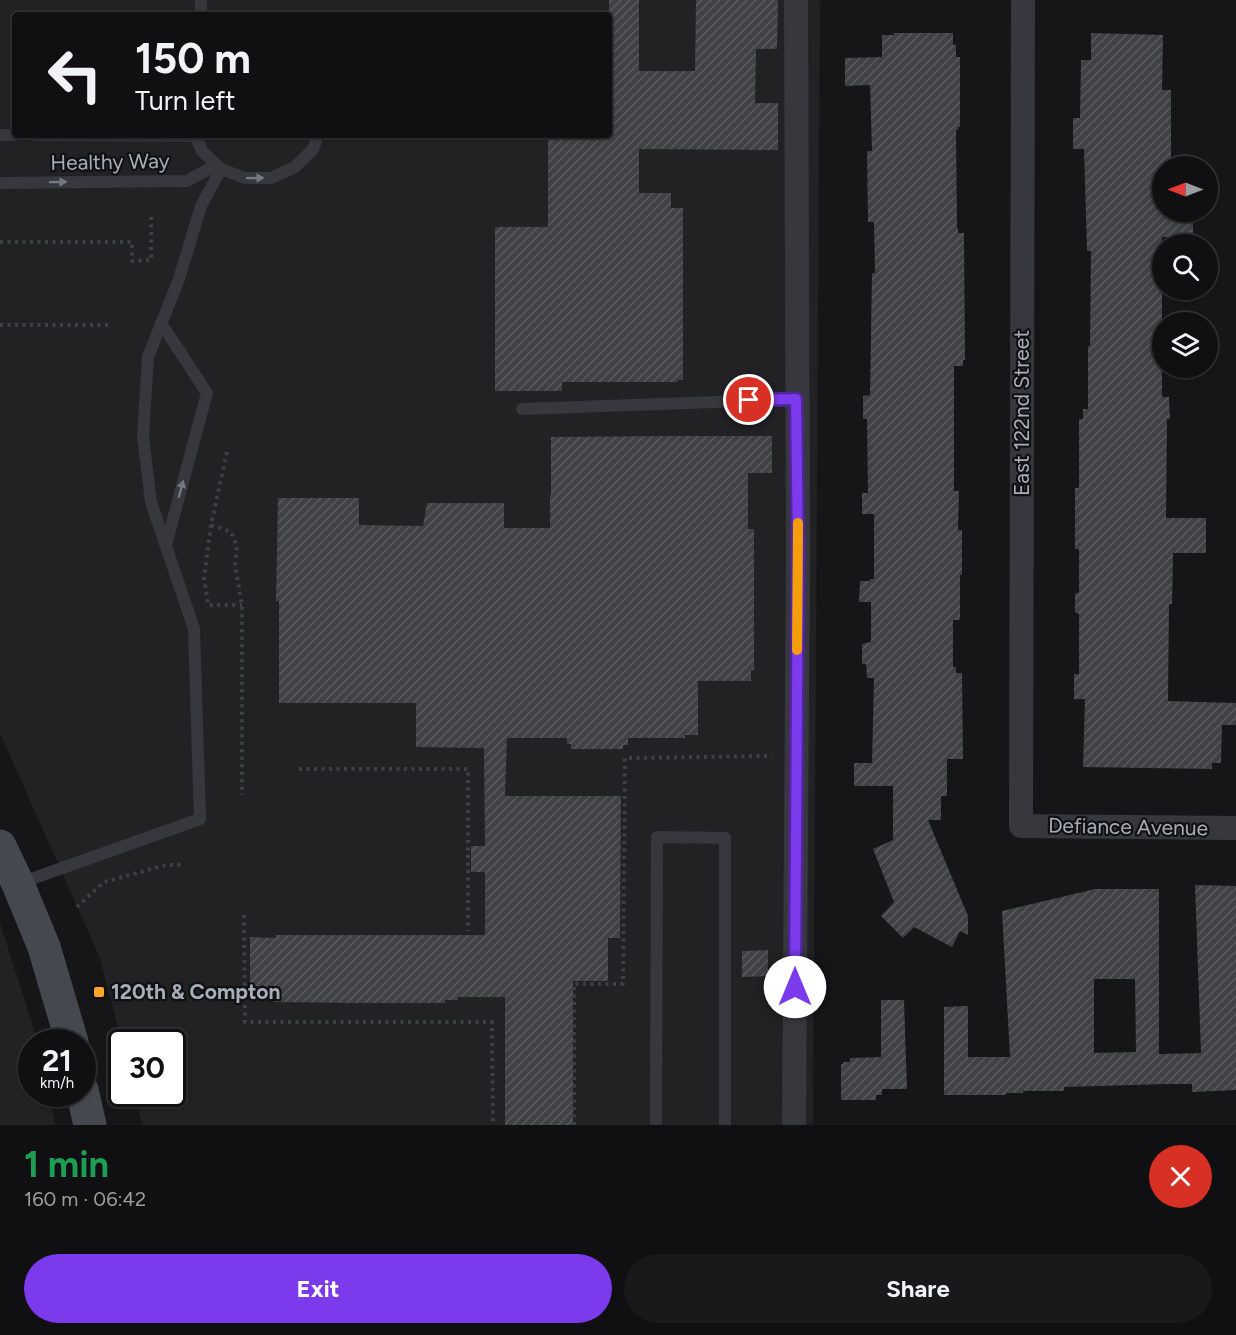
<!DOCTYPE html>
<meta charset="utf-8">
<style>
:root{--surface:#101012;--page:#19191b;--text:#f1f3f6;--muted:#9c9d9f;--line:#303032;--accent:#7c3aed}
body{margin:0;font-family:Figtree,sans-serif;background:var(--page);color:var(--text);height:100vh;display:flex;flex-direction:column;font-size:22px;white-space:nowrap}
*{box-sizing:border-box;margin:0}
p{font-size:20px;color:var(--muted)}
.icon{flex:none;width:33px;height:33px;fill:none;stroke:currentColor;stroke-width:2;stroke-linecap:round;stroke-linejoin:round}
.map{position:relative;height:1125px;overflow:hidden}
.drawer{display:flex;flex-direction:column;background:var(--surface);flex:1}
.drawer>*{flex:none}
.guide{position:absolute;left:12px;top:12px;width:600px;height:126px;border-radius:6px;box-shadow:0 2px 4px #0004,0 0 0 2px var(--line);background:#101012;color:var(--text);overflow:hidden}
.needle{width:39px;rotate:270deg}
.buttons{position:absolute;left:1152px;top:156px;display:grid;gap:12px}
.buttons a{display:grid;place-items:center;width:66px;height:66px;border-radius:50%;background:var(--surface);box-shadow:0 2px 4px #0004,0 0 0 2px var(--line);font-size:30px}
.speed{position:absolute;left:18px;top:1029px;display:flex;gap:12px;font-size:30px;font-weight:700;text-align:center}
.speed>*{display:grid;place-content:center;width:78px;height:78px;border-radius:50%;background:var(--surface);box-shadow:0 2px 4px #0004,0 0 0 2px var(--line);line-height:1}
.speed small{font-size:15px;font-weight:400}
.speed .limit{border:3px solid #111;border-radius:9px;background:#fff;color:#111}
.pin{position:absolute;display:grid;place-items:center;width:51px;height:51px;color:#fff;margin:-26px;border:3px solid #fff;border-radius:50%;box-shadow:0 2px 6px #0007}
.me{position:absolute;width:66px;margin:-33px;rotate:0deg;stroke-linejoin:round;filter:drop-shadow(0 0 4px #0008)}
.turn{display:flex;align-items:center;gap:21px;height:126px;padding:0 24px;font-size:27px}
.turn .icon{width:78px;height:78px;stroke-width:2.5}
.turn b{display:block;font-size:42px;line-height:51px}
.round{display:grid;place-items:center;flex:none;width:63px;height:63px;border-radius:32px;background:var(--page)}
.head{display:flex;align-items:center;justify-content:space-between;height:102px;padding:0 24px}
h1{font-size:36px;font-weight:700;line-height:45px;color:#1e9e55}
.cta{display:flex;gap:12px;margin-top:auto;padding:12px 24px}
.cta a{flex:1;height:69px;border-radius:36px;background:var(--accent);color:#fff;font-size:24px;font-weight:700;line-height:69px;text-align:center}
.cta a+a{background:var(--page);color:var(--text)}
.map>svg:first-child{display:block}
.built{fill:#222225;fill-rule:evenodd}
.building{fill:url(#building-hatch);fill-rule:evenodd}
.lines{fill:none;stroke-linecap:round;stroke-linejoin:round}
.path{stroke:#3d4045;stroke-width:4;stroke-dasharray:3 4.5;stroke-linecap:butt}
.lane{stroke:#37383e;stroke-width:12}
.street{stroke:#37383e;stroke-width:24}
.secondary{stroke:#45484e;stroke-width:33}
.oneway{fill:#757982}
.route-casing{stroke:#51269a;stroke-width:15}
.route{stroke:#7c3aed;stroke-width:10}
.slow{stroke:#f59e0b;stroke-width:10}
.poi-dot{fill:#ffa627;stroke:#111113;stroke-width:2}
.labels{text-anchor:middle;stroke-width:4.5;stroke-linejoin:round;paint-order:stroke}
.street-label{font-size:21px;fill:#a7aeb9;stroke:#111113}
.poi-label{font-size:21px;font-weight:bold;fill:#a7aeb9;stroke:#111113;text-anchor:start}
</style>
<div class="map">
<svg width="1236" height="1125" viewBox="0 0 1236 1125">
<defs>
<pattern id="building-hatch" width="6" height="6" patternUnits="userSpaceOnUse" patternTransform="scale(1.5)"><rect width="6" height="6" fill="#404145"/><path d="M-1 1l2-2M0 6l6-6M5 7l2-2" fill="none" stroke="#595a5e"/></pattern>
</defs>
<rect width="100%" height="100%" fill="#161618"/>
<g class="built">
<path d="M0 0H820L813 1125H142L135 1094H172V1042H122L99 956 0 733ZM15 15H609V135H15Z"/>
<polygon points="0,923 38,1042 32,1042 32,1094 49,1094 55,1125 0,1125"/>
</g>
<g class="building">
<polygon points="609,0 639,0 639,71 695,71 696,0 778,0 777,49 756,49 755,103 778,103 778,150 639,149 639,193 671,193 671,208 683,208 683,380 678,380 678,382 562,382 562,391 495,391 495,227 548,227 548,135 609,135"/>
<polygon points="894,33 953,33 953,45 956,45 956,57 960,57 960,127 958,127 958,130 956,130 957,228 958,228 958,233 964,233 965,360 963,360 963,366 954,366 954,491 959,491 958,530 962,530 962,575 960,575 960,620 953,620 953,667 956,667 956,673 962,673 963,759 947,759 947,796 941,796 941,820 928,820 968,916 968,935 960,931 952,947 914,927 903,938 881,916 894,902 873,849 893,840 893,786 854,786 854,763 872,763 874,678 867,678 866,664 862,664 862,644 871,642 871,602 859,602 860,581 870,581 870,579 874,579 874,514 862,514 862,493 868,493 867,419 863,419 863,396 870,395 872,273 875,273 874,222 868,222 867,151 872,151 870,85 845,86 845,58 882,57 882,35 894,35"/>
<polygon points="1091,33 1163,35 1162,90 1171,90 1171,166 1162,166 1162,212 1193,212 1193,237 1162,237 1162,397 1169,397 1170,419 1167,419 1166,518 1206,518 1206,553 1173,553 1172,604 1169,604 1168,701 1236,703 1236,725 1222,725 1221,763 1212,763 1212,769 1083,767 1085,699 1074,699 1074,674 1079,674 1079,614 1075,612 1075,594 1079,592 1079,549 1075,549 1075,488 1079,488 1079,419 1083,419 1083,409 1088,409 1088,346 1090,346 1091,251 1087,251 1084,149 1073,149 1073,118 1080,118 1081,60 1091,60"/>
<polygon points="673,436 772,436 772,473 748,473 748,529 754,529 754,670 751,670 751,681 698,681 698,735 685,735 685,738 628,738 628,745 623,745 623,749 571,749 571,744 567,744 567,738 507,738 505,796 621,796 620,938 608,938 608,981 573,981 573,1125 505,1125 505,997 458,997 458,1000 445,1000 445,1003 354,1003 275,1002 275,999 261,999 261,996 250,996 250,937 276,938 276,935 485,935 485,872 471,872 471,846 485,846 484,748 416,747 416,703 279,703 279,601 276,601 278,498 359,498 359,525 423,526 427,503 504,503 504,528 550,528 550,495 551,495 551,437"/>
<path d="M1195 885 1236 886V1090L1192 1092V1084H1167L1064 1087V1091H1023V1093H1006V1095H944V1007L968 1006V1057H1010L1002 911 1095 889H1159V1054L1201 1053ZM1094 979H1135L1136 1052 1094 1053Z"/>
<polygon points="768,950 768,976 742,977 742,951"/>
<polygon points="881,1000 904,1000 907,1089 882,1089 882,1095 876,1095 876,1100 841,1100 841,1064 843,1064 843,1062 850,1062 850,1058 881,1057"/>
</g>
<g class="lines">
<g class="path">
<polyline points="0,242 132,242 132,261 151,260 151,217"/>
<polyline points="0,325 111,325"/>
<polyline points="227,452 211,525 231,532 237,546 235,565 242,605 242,795"/>
<polyline points="211,525 204,578 208,605 242,605"/>
<polyline points="299,769 468,769 468,931"/>
<polyline points="77,907 104,882 166,865 183,865"/>
<polyline points="244,915 245,1022 492,1022 493,1125"/>
<polyline points="574,1125 574,984 623,984 625,758 772,756"/>
</g>
<g class="lane">
<polyline points="201,15 201,0"/>
<polyline points="0,135 15,135"/>
<polyline points="34,135 196,136"/>
<polyline points="195,135 202,151 221,169 245,178 271,178 295,167 313,149 318,135"/>
<polyline points="0,183 187,181 216,165"/>
<polyline points="161,323 207,393 166,545"/>
<polyline points="522,409 796,399"/>
<polyline points="20,883 200,819 194,629 151,502 143,437 148,357 179,279 201,206 221,169"/>
<polyline points="656,1125 657,837 725,838 725,1125"/>
</g>
<g class="street">
<polyline points="1023,0 1021,826 1236,828"/>
<polyline points="794,1125 798,552 796,0"/>
</g>
<g class="secondary">
<polyline points="0,846 18,884 44,947 72,1042"/>
<polyline points="82,1090 90,1125"/>
</g>
</g>
<defs><path id="oneway-solid" d="M-6-.8H1V-3.2L6.5 0L1 3.2V.8H-6Z" transform="scale(1.5)"/></defs>
<g class="oneway">
<use href="#oneway-solid" transform="translate(255 178) rotate(-1)"/>
<use href="#oneway-solid" transform="translate(58 182) rotate(-1)"/>
<use href="#oneway-solid" transform="translate(181 489) rotate(-75)"/>
</g>
<g class="lines">
<defs>
<polyline id="route" points="749,400 796,399 798,552 795,987"/>
</defs>
<use href="#route" class="route-casing"/>
<use href="#route" class="route"/>
<polyline class="slow" points="797,650 798,523"/>
</g>
<rect class="poi-dot" x="93" y="986" width="12" height="12" rx="3"/>
<g class="labels">
<g class="street-label">
<text transform="translate(110 162) rotate(-1)" y="7">Healthy Way</text>
<text transform="translate(1022 413) rotate(-90)" y="7">East 122nd Street</text>
<text transform="translate(1128 827) rotate(1)" y="7">Defiance Avenue</text>
</g>
<g class="poi-label">
<text x="111" y="999">120th &amp; Compton</text>
</g>
</g>
</svg>
<div class="buttons">
<a><svg class="needle" viewBox="-14 -14 28 28"><path d="M0-13l5 13h-10z" fill="#e53935"/><path d="M0 13l5-13h-10z" fill="#9c9d9f"/></svg></a>
<a><svg class="icon" aria-label="search" viewBox="0 0 24 24"><circle cx="10" cy="10" r="6"/><path d="M15 15l6 6"/></svg></a>
<a><svg class="icon" aria-label="layers" viewBox="0 0 24 24"><path d="M12 4l9 5-9 5-9-5zM3 14l9 5 9-5"/></svg></a>
</div>
<div class="speed"><div>21<small>km/h</small></div><div class="limit">30</div></div>
<div class="pin" style="left:749px;top:400px;background:#d93025"><svg class="icon" aria-label="arrive" viewBox="0 0 24 24"><path d="M6 21V4h12l-3 4 3 4H6"/></svg></div>
<svg class="me" style="left:795px;top:987px" viewBox="-20 -20 40 40"><circle r="19" fill="#fff"/><path d="M0-13L10 11 0 6-10 11z" fill="#7c3aed"/></svg>
<div class="guide">
<div class="turn"><svg class="icon" aria-label="left" viewBox="0 0 24 24"><path d="M17 20v-9H6M10 6l-5 5 5 5"/></svg><div><b>150 m</b>Turn left</div></div>
</div>
</div>
<section class="drawer">
<div class="head"><div><h1>1 min</h1><p>160 m · 06:42</p></div><a class="round" style="background:#d93025;color:#fff"><svg class="icon" aria-label="close" viewBox="0 0 24 24"><path d="M6 6l12 12M18 6L6 18"/></svg></a></div>
<div class="cta"><a>Exit</a><a>Share</a></div>
</section>
